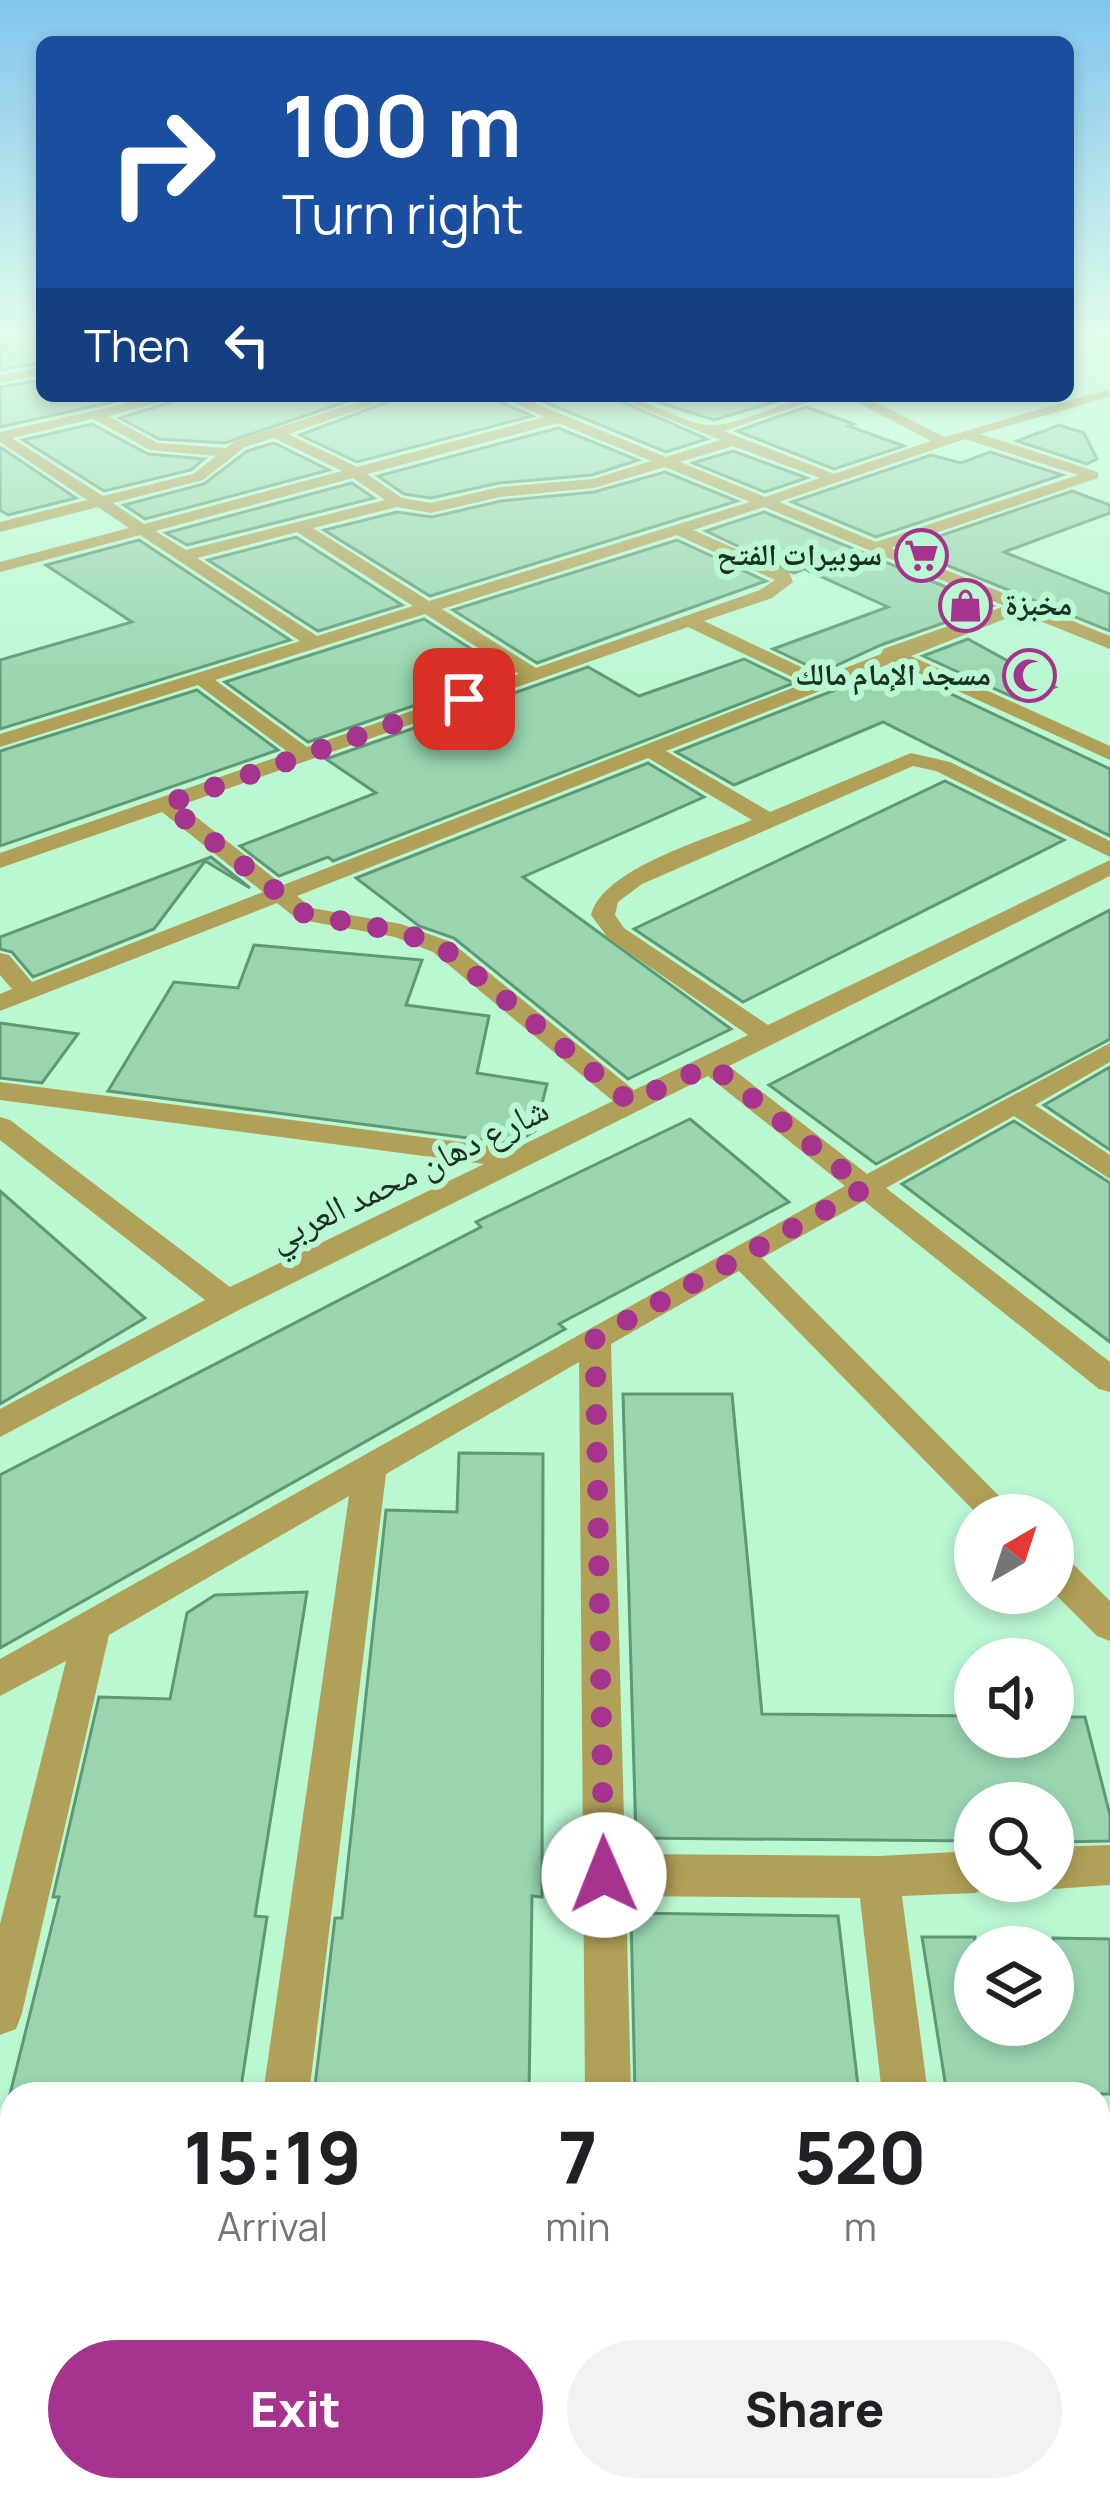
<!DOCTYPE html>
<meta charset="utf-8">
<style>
:root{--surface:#fff;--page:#f2f2f2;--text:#202124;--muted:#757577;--accent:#a6338e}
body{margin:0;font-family:Manrope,"Noto Naskh Arabic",sans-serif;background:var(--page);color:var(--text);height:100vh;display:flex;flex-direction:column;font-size:45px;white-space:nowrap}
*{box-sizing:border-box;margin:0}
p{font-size:39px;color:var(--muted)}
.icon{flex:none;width:66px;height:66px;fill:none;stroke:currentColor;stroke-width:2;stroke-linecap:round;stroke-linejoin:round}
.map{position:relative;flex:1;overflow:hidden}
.sheet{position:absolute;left:0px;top:2082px;width:1110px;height:420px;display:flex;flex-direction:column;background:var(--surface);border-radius:36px 36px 0 0;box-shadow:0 6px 18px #0003}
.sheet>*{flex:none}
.banner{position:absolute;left:36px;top:36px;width:1038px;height:366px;border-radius:18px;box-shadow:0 6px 18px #0003;background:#1a4fa0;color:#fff;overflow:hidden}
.needle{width:78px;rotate:39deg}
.tools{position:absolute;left:954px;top:1494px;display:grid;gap:24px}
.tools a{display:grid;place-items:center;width:120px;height:120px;border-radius:50%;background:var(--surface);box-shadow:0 6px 18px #0003;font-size:60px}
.pin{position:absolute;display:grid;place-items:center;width:102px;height:102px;color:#fff;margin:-51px;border-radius:24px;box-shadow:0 6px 18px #0006}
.me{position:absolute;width:132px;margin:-66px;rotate:359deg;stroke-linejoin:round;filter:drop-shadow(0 0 9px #0008)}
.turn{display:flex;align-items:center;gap:42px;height:252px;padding:0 48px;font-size:54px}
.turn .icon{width:156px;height:156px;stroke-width:2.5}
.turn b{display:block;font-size:84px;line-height:102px}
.then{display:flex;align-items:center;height:114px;padding:0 48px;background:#0003;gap:24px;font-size:45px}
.eta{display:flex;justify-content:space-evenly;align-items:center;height:204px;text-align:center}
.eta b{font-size:72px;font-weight:800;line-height:84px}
.cta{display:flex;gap:24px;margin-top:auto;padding:24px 48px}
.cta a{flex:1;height:138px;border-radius:72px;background:var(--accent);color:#fff;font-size:48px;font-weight:800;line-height:138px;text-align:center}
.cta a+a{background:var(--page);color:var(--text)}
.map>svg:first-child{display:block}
.building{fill:#99d6b0;stroke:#5e9875;stroke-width:3}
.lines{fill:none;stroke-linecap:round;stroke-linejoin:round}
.street{fill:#b1a158;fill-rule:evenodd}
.route{stroke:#a6338e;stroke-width:21;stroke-dasharray:0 37.8}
.labels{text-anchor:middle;stroke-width:12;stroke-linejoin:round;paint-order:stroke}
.far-poi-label{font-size:30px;font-weight:bold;fill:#183123;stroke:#baf8d2;text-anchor:end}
.street-label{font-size:36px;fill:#183123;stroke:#baf8d2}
</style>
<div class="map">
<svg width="1110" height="2502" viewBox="0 0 1110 2502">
<rect width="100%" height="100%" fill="#baf8d2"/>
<g class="building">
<polygon points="42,333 42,363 0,370 0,346"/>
<polygon points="42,380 42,396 140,396 0,427 0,387"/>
<polygon points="190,396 363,396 225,443 159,439 120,418"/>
<polygon points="403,396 488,396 532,416 357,462 300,435"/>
<polygon points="538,396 609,396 707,439 666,452 532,397"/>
<polygon points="639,396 774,396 784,399 714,420"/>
<polygon points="806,407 854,424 848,426 904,446 834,469 737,431"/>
<polygon points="92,424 148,454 204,459 191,470 104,491 23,440"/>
<polygon points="1059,425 1084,433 1097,459 1087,464 1017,441"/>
<polygon points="558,428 638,460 592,475 499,483 431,498 404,494 378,476"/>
<polygon points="274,443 329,470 145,519 124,505 204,484 247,451"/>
<polygon points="0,447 76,498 8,515 0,510"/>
<polygon points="733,451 807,478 765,492 693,463"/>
<polygon points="990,452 1062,475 876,537 792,502 931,455 961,463"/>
<polygon points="665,472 737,501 430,596 324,530 397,512 432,517 501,501 594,492"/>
<polygon points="352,483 374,498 187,545 166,533"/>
<polygon points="1072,491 1110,505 1110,513 1004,552 1110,594 1110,631 904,548"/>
<polygon points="764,512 992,606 881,645 822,672 773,649 888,607 804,569 794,573 706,531"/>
<polygon points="296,537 402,605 318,631 208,560"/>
<polygon points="139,540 290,640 0,729 0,660 132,622 46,565"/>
<polygon points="677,540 766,581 537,663 453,610"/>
<polygon points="424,619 509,673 308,742 225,682"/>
<polygon points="968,639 1055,687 1017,699 923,656"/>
<polygon points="744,659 794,683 333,861 328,857 279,876 240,846 376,793 326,759 588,667 639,696"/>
<polygon points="894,667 1110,769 1110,836 883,722 734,785 676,752"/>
<polygon points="197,690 278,750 0,846 0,751"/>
<polygon points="648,763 704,797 523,877 731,1029 628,1079 454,938 419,926 356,878"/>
<polygon points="945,781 1064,840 743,1002 634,929"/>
<polygon points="211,857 250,888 205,861 154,929 33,977 12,952 0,949 0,937"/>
<polygon points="1110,910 1110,1039 876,1164 769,1085"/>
<polygon points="254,945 422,960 406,1005 489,1016 477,1073 547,1084 535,1131 513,1144 108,1091 174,982 238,988"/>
<polygon points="0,1023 78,1034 42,1083 0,1078"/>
<polygon points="1110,1067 1110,1150 1044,1105"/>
<polygon points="690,1119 789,1202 559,1324 565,1329 0,1648 0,1475 481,1227 476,1222"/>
<polygon points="1014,1121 1110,1183 1110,1342 902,1184"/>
<polygon points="0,1191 145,1318 0,1404"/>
<polygon points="623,1394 732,1394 762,1714 975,1716 975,1737 1053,1737 1053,1717 1085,1717 1110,1815 1110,1841 1053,1842 1053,1803 975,1803 975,1841 636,1838"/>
<polygon points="459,1453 543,1454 542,1897 532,1896 529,2094 314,2094 335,1918 342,1918 386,1510 457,1512"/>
<polygon points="307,1592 255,1916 267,1917 240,2094 10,2094 59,1897 53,1897 99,1697 170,1699 187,1613 215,1595"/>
<polygon points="631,1913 838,1916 859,2094 635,2094"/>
<polygon points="922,1937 975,1937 975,2025 1053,2025 1053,1938 1110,1939 1110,2094 947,2094"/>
</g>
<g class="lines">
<g class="street">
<polygon points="37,333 0,342 0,334"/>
<polygon points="1099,333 1110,333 1110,346 1106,345"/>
<polygon points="42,367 42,375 0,383 0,375"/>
<path d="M1110 389V397L980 434 1098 472V478L891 548 1110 636V649L1020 613 911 656 1110 746V760L894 662 666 751 770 812 911 753 950 762 1110 841V857L936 771 913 766 642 884 618 902 615 915 624 928 768 1025 1110 860V876L729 1066 867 1174 1110 1043V1062L1035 1105 1110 1155V1179L1014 1116 886 1188 1110 1362V1392L1099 1389 864 1201 762 1258 1018 1515H978L739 1271 611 1344 625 1854 879 1856 975 1851V1881H992L990 1887 975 1893 902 1896 928 2094H882L860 1898 626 1896 631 2094H585L579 1362 386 1474 309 2094H263L349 1496 109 1635 22 2013 16 2029 0 2035V1924L66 1661 0 1696V1659L845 1186 708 1076 239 1310 0 1437V1409L205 1300 0 1140V1117L10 1120 230 1287 484 1164 0 1100V1082L514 1149 613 1101 433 952 395 937 297 919 277 903 0 1011V994L12 989 0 975V953L9 955 32 982 263 892 162 812 0 868V853L289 753 198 685 0 747V734L300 641 140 535 0 572V562L129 528 98 507 0 532V522L87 500 0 442V432L160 396H186L108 416 158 443 226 448 235 441 378 396H399L288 434 357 467 545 417 498 396H517L666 457 720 440 613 396C648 396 685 427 714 425 753 422 786 396 826 396L724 431 834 474 931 441 845 396H863L945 437ZM93 419 150 450 216 456 193 474 103 496 12 438ZM558 423 651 461 593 479 500 487 431 503 402 498 367 474ZM274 438 342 471 144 524 113 503 203 480 245 447ZM965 439 1078 475 876 542 779 502ZM733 446 820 478 765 497 680 462ZM665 467 750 502 429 601 313 528 397 507 431 513 500 497 594 488ZM353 478 385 500 186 550 155 531ZM764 507 1005 606 883 649 881 654 822 677 704 621 772 598 793 582 789 572 693 530ZM297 532 413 606 317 636 197 558ZM677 535 775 580 760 590 536 668 442 609ZM425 614 519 674 307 747 215 680ZM688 627 805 683 283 885 181 805ZM648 758 752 820C708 839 603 868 591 915L608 938 748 1035 634 1090 451 942 401 924 312 908 297 896Z"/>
<polygon points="1053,1553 1066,1557 1110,1601 1110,1641 1097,1636 1053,1592"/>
<polygon points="1110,1845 1110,1885 1053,1889 1038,1883 1053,1881 1053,1847"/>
<polygon points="206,2490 260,2490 258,2502 204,2502"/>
<rect x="588" y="2490" width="54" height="12"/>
<polygon points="927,2490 981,2490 982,2502 928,2502"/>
</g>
</g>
<linearGradient id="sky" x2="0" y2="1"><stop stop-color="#81c5ee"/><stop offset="0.49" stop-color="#e0fceb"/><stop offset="1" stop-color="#e0fceb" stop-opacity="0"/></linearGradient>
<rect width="1110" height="683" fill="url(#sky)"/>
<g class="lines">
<polyline class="route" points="464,699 166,804 305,914 401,932 442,947 630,1102 711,1065 865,1188 595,1338 604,1875"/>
</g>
<defs>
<symbol id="supermarket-ring" viewBox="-11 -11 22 22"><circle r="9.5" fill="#baf8d2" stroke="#a6338e" stroke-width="1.5"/><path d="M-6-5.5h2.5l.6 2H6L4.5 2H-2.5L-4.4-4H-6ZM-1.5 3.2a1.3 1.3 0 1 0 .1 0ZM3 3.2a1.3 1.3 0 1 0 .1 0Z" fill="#a6338e"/></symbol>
<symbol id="shop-ring" viewBox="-11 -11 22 22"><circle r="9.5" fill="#baf8d2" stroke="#a6338e" stroke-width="1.5"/><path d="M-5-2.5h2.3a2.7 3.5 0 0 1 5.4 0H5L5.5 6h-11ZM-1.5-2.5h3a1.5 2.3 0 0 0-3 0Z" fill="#a6338e"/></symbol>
<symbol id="mosque-ring" viewBox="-11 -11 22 22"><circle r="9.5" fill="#baf8d2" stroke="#a6338e" stroke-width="1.5"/><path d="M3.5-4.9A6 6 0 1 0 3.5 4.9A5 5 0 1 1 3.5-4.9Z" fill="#a6338e"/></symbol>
</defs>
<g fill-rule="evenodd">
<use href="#supermarket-ring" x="892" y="526" width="59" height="59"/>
<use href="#shop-ring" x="936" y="576" width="59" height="59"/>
<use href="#mosque-ring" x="1000" y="646" width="59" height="59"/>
</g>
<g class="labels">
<g class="far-poi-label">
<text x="882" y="565">سوبيرات الفتح</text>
<text x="1005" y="615" text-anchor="start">مخبزة</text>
<text x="991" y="685">مسجد الإمام مالك</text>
</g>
<g class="street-label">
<text transform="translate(408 1173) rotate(-26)" y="13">شارع دهان محمد العربي</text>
</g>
</g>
</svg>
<div class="tools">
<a><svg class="needle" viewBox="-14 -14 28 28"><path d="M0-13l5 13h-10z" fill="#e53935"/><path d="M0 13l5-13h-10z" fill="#757577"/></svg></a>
<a><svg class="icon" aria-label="sound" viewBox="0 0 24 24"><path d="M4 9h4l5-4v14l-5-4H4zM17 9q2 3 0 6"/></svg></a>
<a><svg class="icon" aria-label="search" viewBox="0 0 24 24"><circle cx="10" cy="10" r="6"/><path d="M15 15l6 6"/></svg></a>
<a><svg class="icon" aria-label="layers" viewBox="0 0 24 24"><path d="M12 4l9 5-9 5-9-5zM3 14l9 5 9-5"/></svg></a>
</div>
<div class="pin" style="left:464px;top:699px;background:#d93025"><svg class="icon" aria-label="arrive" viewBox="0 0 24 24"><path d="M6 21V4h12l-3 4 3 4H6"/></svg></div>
<svg class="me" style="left:604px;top:1875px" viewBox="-20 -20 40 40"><circle r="19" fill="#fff"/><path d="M0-13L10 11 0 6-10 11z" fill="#a6338e"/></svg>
<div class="banner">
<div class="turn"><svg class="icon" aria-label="right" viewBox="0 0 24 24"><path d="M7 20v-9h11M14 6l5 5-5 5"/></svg><div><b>100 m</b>Turn right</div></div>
<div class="then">Then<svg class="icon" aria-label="left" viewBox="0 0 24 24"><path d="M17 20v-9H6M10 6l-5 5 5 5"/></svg></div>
</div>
<section class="sheet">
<div class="eta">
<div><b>15:19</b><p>Arrival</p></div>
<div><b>7</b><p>min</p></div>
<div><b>520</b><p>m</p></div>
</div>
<div class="cta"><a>Exit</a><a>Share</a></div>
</section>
</div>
